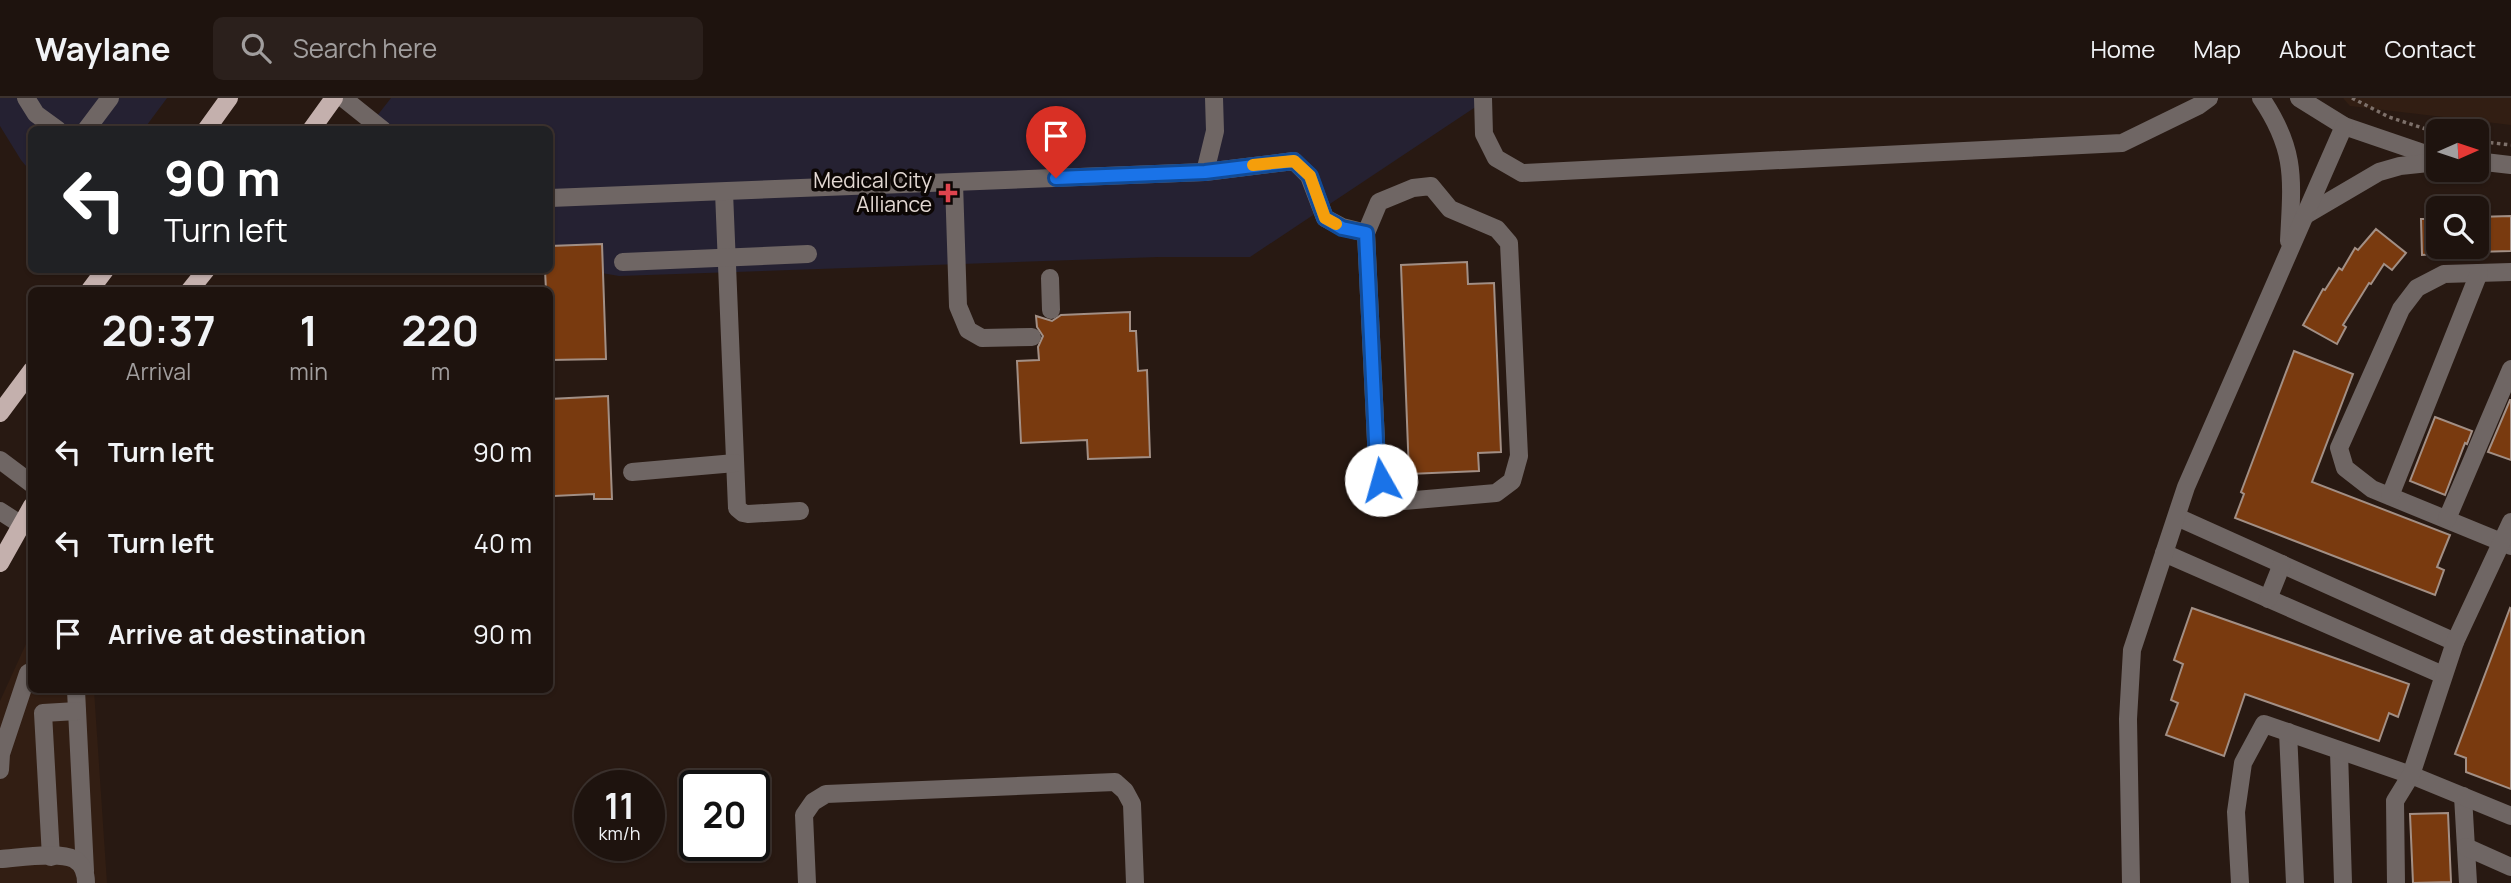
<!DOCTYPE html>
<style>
:root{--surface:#1e130e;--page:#2b201c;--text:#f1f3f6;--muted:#a19e9e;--line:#3c322e}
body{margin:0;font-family:Manrope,sans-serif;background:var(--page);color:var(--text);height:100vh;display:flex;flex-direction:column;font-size:26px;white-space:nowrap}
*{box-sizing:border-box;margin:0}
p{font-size:23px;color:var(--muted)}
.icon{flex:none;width:38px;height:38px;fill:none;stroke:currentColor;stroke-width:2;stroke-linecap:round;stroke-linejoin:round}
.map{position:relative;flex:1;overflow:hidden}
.drawer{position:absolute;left:28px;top:189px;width:525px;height:406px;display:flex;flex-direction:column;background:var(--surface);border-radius:10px;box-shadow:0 2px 5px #0004,0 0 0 2px var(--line)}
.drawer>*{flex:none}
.top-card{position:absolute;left:28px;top:28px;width:525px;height:147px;border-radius:10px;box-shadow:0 2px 5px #0004,0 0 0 2px var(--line);background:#202124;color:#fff;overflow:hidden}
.needle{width:46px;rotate:87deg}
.tools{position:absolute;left:2426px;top:21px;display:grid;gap:14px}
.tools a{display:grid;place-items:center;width:63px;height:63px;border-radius:10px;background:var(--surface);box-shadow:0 2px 5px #0004,0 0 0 2px var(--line);font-size:35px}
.speed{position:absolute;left:574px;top:672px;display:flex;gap:14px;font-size:35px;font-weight:700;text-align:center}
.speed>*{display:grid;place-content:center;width:91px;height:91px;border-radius:50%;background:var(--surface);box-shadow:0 2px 5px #0004,0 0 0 2px var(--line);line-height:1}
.speed small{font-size:18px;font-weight:400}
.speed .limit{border:4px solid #111;border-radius:10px;background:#fff;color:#111}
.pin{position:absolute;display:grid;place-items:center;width:60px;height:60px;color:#fff;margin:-72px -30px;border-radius:50% 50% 50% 0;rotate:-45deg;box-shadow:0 0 7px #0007}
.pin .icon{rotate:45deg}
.me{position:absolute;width:77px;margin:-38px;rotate:353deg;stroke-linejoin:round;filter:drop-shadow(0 0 5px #0008)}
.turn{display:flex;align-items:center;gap:24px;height:147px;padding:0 21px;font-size:32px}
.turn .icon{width:91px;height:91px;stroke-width:2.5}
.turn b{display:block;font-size:49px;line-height:60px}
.eta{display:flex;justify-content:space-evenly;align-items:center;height:119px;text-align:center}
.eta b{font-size:42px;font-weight:700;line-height:49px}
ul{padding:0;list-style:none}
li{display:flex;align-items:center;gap:21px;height:91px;padding:0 21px}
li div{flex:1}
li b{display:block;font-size:26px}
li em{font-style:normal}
header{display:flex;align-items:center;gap:42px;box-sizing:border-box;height:98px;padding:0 35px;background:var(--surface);border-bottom:2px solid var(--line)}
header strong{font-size:33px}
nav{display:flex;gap:38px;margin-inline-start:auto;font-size:24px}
.search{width:490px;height:63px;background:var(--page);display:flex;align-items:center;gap:18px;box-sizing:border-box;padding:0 24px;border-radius:10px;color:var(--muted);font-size:26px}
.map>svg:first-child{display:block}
.built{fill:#321e13}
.medical{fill:#252132}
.building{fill:#793a0f;stroke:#a28f85;stroke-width:2}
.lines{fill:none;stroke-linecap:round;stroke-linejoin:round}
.path{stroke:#7d706a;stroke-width:3.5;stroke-dasharray:3.5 3.5;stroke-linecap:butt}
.minor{stroke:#6f6664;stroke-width:18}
.major{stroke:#c4b0ad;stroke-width:18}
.route-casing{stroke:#114b97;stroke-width:18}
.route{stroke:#1a73e8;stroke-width:12}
.slow{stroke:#f59e0b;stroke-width:12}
.health-dot{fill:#e0444e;stroke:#0c0604;stroke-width:2.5}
.labels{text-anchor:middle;stroke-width:7;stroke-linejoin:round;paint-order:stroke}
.poi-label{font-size:21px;fill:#e3d8d3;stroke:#0c0604;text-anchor:end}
</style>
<header>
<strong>Waylane</strong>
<div class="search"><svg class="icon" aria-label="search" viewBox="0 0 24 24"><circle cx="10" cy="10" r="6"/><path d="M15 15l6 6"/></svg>Search here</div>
<nav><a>Home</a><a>Map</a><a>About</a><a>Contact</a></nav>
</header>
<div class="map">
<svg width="2511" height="785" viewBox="0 0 2511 785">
<rect width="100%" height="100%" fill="#281912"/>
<g class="built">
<polygon points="2343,0 2511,0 2511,27 2350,8"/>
<polygon points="31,535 32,592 94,592 107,785 0,785 0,603"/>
</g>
<g class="medical">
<polygon points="0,0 167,0 144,31 32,32 31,74 21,62 0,28"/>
<polygon points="391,0 1489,0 1250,159 1158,159 619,178 550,166 550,32 366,32"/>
</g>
<g class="building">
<polygon points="2511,118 2511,153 2476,154 2476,119"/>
<polygon points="2421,121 2438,121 2438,156 2422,157"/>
<polygon points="2376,131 2406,155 2392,172 2384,166 2371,186 2369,185 2343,227 2346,229 2337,246 2303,227 2323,191 2325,192 2339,170 2342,172 2355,150 2358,152"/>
<polygon points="602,146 606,261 550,262 550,192 546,192 545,172 550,172 550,148"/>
<polygon points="1467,164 1468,186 1494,185 1501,354 1478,355 1479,373 1409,376 1401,167"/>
<polygon points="1130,214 1130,233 1136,233 1138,273 1147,272 1150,359 1088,361 1087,342 1021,345 1017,263 1039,262 1038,249 1043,238 1037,229 1036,218 1052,223 1061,217"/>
<polygon points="2294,253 2353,276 2312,384 2450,437 2437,469 2444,472 2435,497 2235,420 2244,396 2241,394"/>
<polygon points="608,298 612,401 594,401 594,396 554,398 550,301"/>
<polygon points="2510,302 2511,302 2511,362 2488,354"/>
<polygon points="2435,319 2472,333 2467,346 2465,345 2445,397 2410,383"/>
<polygon points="2192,510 2409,586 2398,619 2389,615 2379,643 2245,596 2224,658 2166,637 2178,605 2171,602 2183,566 2174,562"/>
<polygon points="2510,510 2511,511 2511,691 2466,674 2466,660 2455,656"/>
<polygon points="2448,715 2451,784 2413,785 2410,716"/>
</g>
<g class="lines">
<g class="path">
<polyline points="2352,0 2389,19 2438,35"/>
<polyline points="2476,43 2511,47"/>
</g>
<g class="minor">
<polyline points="26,0 36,16 58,32"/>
<polyline points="343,0 383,32"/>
<polyline points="1483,0 1484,36 1496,60 1522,75 2122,45 2198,8 2209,0"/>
<path d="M2261 0C2297 53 2292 82 2289 143"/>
<polyline points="2299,0 2344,28 2426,56 2438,58"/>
<polyline points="86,32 110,0"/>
<polyline points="2476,63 2511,67"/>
<polyline points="1205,74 1215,33 1214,0"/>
<polyline points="954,85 958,208 968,232 982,240 1032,239"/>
<path d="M1431 88 1450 111 1497 131 1509 145 1519 358 1512 383 1496 395 1404 403C1386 394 1381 383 1377 364L1366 135 1379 104 1413 90Z"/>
<polyline points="724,94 737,410 743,415 748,416 800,413"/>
<polyline points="550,100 1205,74 1294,63 1309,78 1325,120 1342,129 1366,135"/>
<polyline points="2304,118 2379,74 2400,68 2438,64"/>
<polyline points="623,164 808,156"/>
<polyline points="2511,174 2444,176 2417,190 2401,211 2339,350 2345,370 2372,391 2511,448"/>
<polyline points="1050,180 1051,212"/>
<polyline points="0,362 32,386"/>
<polyline points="632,374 735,365"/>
<polyline points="2390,398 2479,175"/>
<polyline points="0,413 20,426"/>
<polyline points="2177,419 2455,544"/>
<polyline points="2447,421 2511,271"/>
<polyline points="2164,455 2443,577"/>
<polyline points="2268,501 2282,466"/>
<polyline points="76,592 85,773"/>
<polyline points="2288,634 2295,785"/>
<polyline points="2339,653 2343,785"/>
<polyline points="0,672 1,656 28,575 32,573"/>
<polyline points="2463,698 2468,785"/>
<polyline points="2466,749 2511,769"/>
<polyline points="51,759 43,615 77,613"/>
<path d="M0 761C17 760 59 753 74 761 83 766 86 776 86 785"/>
<polyline points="807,785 804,717 813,704 826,696 1115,684 1125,693 1132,706 1135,785"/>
<polyline points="2131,785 2128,621 2132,552 2186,389 2344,28"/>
<polyline points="2240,785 2236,714 2243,665 2264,626 2411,677 2511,718"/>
<polyline points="2396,785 2395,703 2411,677 2455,544 2511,424"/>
</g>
<g class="major">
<polyline points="206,32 229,0"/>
<polyline points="311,32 334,0"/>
<polyline points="90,192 105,172"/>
<polyline points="190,192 206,172"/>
<polyline points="0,315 32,272"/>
<polyline points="0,465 32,408"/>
</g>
</g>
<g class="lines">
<defs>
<polyline id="route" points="1056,80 1205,74 1294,63 1310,78 1325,120 1342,130 1366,135 1377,364 1381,382"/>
</defs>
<use href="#route" class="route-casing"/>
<use href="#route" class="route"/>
<polyline class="slow" points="1253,67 1294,63 1310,78 1325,120 1336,126"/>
</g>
<path class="health-dot" d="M944.5 84.5h7v7h7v7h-7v7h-7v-7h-7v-7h7z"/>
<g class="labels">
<g class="poi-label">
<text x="932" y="90">Medical City<tspan x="932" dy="24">Alliance</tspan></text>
</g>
</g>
</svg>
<div class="tools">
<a><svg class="needle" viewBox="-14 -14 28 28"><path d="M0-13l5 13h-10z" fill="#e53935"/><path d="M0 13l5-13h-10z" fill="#a19e9e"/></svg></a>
<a><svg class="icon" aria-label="search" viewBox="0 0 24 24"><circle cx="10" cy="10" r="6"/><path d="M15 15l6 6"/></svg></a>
</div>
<div class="speed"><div>11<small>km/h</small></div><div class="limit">20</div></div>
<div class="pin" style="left:1056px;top:80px;background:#d93025"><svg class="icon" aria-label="arrive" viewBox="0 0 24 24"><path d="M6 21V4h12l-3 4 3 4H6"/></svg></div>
<svg class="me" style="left:1381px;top:382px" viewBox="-20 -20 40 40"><circle r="19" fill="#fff"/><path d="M0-13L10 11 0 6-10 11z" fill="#1a73e8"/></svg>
<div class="top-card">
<div class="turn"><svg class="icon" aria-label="left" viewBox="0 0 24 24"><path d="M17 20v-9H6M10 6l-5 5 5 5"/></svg><div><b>90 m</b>Turn left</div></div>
</div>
<section class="drawer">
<div class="eta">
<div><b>20:37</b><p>Arrival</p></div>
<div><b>1</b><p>min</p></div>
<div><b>220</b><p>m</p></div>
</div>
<ul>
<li><svg class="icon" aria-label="left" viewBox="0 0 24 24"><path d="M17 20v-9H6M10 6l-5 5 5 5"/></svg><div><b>Turn left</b></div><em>90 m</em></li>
<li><svg class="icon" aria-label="left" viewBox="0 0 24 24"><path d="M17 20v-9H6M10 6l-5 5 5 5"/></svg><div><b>Turn left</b></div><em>40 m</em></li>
<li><svg class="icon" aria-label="arrive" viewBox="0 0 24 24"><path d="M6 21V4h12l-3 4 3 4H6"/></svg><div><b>Arrive at destination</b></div><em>90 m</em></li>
</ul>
</section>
</div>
